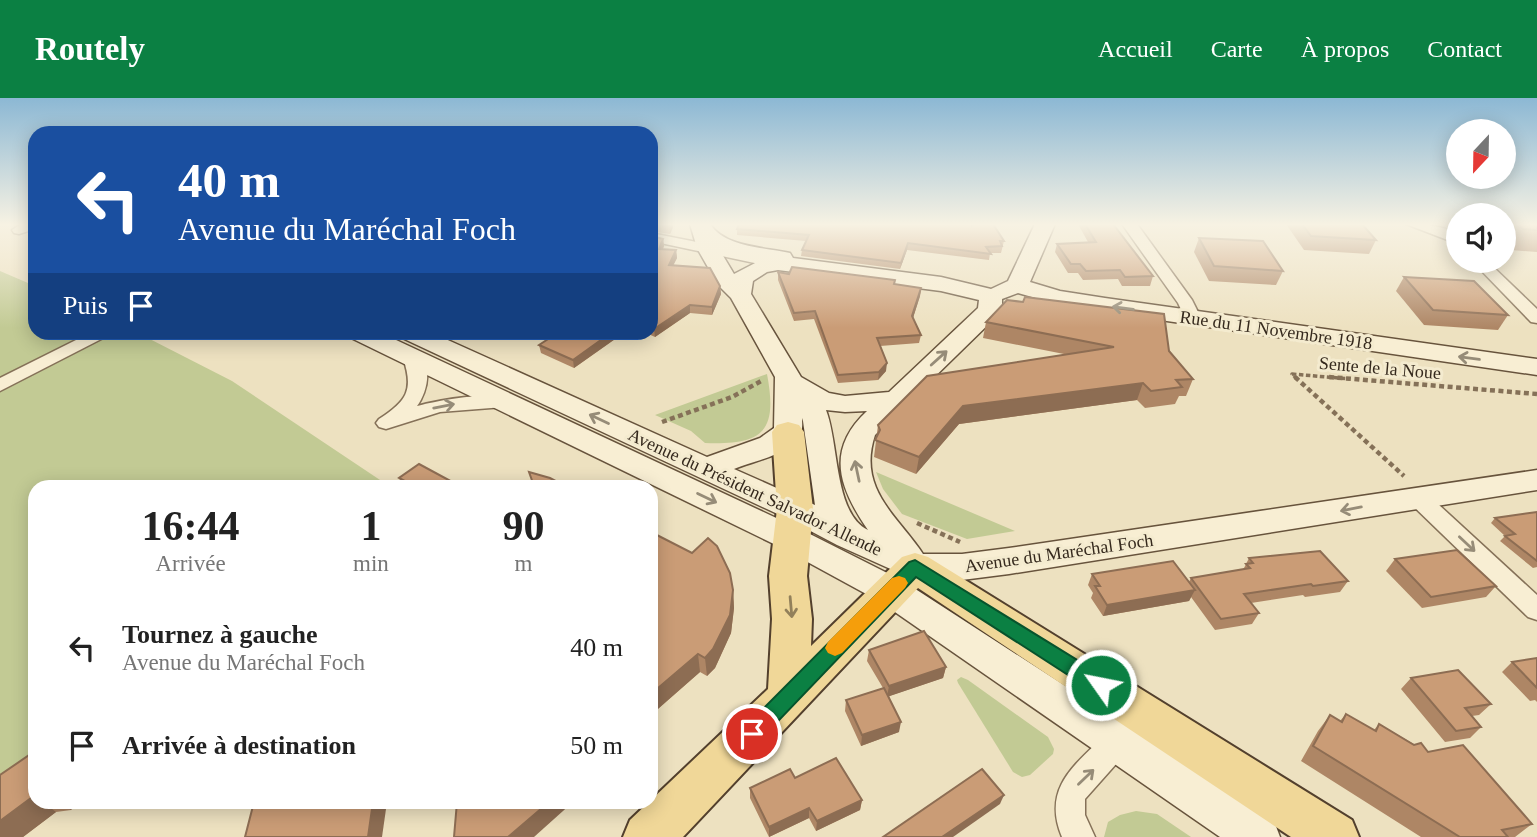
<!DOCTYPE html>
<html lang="fr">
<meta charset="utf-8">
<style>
:root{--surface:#fff;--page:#f2f2f2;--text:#222;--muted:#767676;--accent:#0b8043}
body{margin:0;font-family:Georgia,serif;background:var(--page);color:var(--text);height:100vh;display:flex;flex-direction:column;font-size:26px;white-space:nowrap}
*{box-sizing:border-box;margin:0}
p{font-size:23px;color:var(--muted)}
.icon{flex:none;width:38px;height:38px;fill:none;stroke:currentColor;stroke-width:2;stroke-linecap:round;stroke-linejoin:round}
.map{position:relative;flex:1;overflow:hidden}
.details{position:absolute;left:28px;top:382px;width:630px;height:329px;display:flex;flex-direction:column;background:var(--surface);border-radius:21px;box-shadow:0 4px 18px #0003}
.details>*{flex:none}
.guide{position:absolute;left:28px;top:28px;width:630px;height:214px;border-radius:21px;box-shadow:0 4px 18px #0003;background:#1a4fa0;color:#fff;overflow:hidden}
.needle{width:46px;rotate:202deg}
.fabs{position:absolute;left:1446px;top:21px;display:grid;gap:14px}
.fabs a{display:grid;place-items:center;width:70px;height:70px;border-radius:50%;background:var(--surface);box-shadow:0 4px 18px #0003;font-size:35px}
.pin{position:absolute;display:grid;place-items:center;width:60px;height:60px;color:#fff;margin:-30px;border:4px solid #fff;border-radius:50%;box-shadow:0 2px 7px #0007}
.me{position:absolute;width:77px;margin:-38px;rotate:303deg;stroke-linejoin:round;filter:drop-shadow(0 0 5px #0008)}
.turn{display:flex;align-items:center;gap:24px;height:147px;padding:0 35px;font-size:32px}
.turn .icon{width:91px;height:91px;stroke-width:2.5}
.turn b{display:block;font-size:49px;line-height:60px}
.then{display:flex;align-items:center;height:66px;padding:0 35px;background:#0003;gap:14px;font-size:26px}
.eta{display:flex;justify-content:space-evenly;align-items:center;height:119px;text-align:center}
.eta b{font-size:42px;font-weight:700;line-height:49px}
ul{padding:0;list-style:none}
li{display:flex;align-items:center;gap:21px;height:98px;padding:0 35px}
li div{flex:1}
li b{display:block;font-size:26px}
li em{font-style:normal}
header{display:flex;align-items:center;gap:42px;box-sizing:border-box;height:98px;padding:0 35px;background:var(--accent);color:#fff}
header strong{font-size:33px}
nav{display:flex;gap:38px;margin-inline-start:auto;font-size:24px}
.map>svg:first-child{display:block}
.green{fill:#c2ca94}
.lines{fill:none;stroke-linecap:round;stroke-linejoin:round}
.street-casing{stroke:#857158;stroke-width:3}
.secondary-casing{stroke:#67533c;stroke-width:3}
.primary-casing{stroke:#53402d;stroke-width:4}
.path-far1{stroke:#857158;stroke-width:3.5;stroke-dasharray:4.5 2.5;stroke-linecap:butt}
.path{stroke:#857158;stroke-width:4.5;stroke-dasharray:5 3.5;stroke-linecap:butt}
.street{fill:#f8eed3;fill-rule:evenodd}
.secondary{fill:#f8eed3;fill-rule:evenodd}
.primary{fill:#f0d798;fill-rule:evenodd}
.wall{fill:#ae8665}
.shaded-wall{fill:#8d6d53}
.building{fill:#ca9c76;stroke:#8d6d53;stroke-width:2}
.oneway{stroke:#968c78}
.oneway2{stroke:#92805a}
.route{fill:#0b8043;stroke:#07532c;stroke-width:2}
.slow{fill:#f59e0b}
.labels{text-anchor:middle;stroke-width:6;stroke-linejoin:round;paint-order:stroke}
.street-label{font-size:18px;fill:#35291d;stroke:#f4ebcf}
</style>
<header>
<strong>Routely</strong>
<nav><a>Accueil</a><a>Carte</a><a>À propos</a><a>Contact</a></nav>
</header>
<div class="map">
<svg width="1537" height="739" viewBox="0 0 1537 739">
<rect width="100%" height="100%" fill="#ede1c0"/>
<g class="green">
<polygon points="0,173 35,188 35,234 138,235 232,283 389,388 35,388 35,659 0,684"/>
<path d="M767 276C778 334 763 347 705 345L691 333 655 317Z"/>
<polygon points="876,374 1015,433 967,441 902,416 883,391"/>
<polygon points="961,579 968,582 1048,639 1054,651 1053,656 1030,677 1022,679 1013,674 958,585 957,582"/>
<polygon points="1136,713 1157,716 1191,739 1104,739 1108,724 1120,717"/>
</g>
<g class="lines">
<defs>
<g id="street">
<polygon points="21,126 35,126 35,131 19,136 14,135 12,132"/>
<polygon points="1122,126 1137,126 1192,202 1201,220 1199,224 1187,224 1178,205"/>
<path d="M1406 126C1425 126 1441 127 1458 136V146Z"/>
<polygon points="651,135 778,160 786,165 778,170 651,143"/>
<polygon points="1472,163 1487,163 1537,211 1537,225 1531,224"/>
<polygon points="92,234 115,234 0,293 0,280"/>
<path d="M412 255C435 260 428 294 417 308 434 303 503 290 514 303L504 309 440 314 386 331 379 329 376 325 379 321C407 303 414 292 403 260Z"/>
<polygon points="1418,392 1426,395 1537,497 1537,522 1528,519 1410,405 1407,400 1410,395"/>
<path d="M1123 625 1133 629 1137 638 1133 647 1085 701V717L1095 739H1062C1040 686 1080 664 1113 629Z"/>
</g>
<g id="secondary">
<path d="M690 126H710C726 150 765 149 790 155L793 160 941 179 991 191 1008 183 1035 126H1055L1030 184 1060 193 1105 200 1537 261V277L1105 214 1057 206 1018 195 1002 201V212L998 217 875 337C857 391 897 417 923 456H962L1009 450 1537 372V392L1009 476 962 482H915L837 447 784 419 400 239 397 234H430L707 359 760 340 774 330 775 279 731 200 718 187 697 150ZM719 151 759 163 734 176ZM778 172 941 193 979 202 978 210 889 294 845 298 829 295 801 279 751 196 753 183 767 174ZM826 312 845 314 867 313C825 352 839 390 868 432 834 416 839 345 826 312ZM802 320 803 323 815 407 734 371C753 363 790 357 800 337 803 332 802 325 802 320Z"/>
<polygon points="346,234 379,234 804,433 903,483 1274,723 1280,739 1220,739 879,503 780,449 349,239"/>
</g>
<polygon id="primary" points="788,324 799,327 804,334 813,411 807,478 812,521 811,548 902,459 915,455 928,459 1352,722 1359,739 1291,739 918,490 683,739 623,739 630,722 768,591 772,521 769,478 777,411 772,334 777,327"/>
</defs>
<use href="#street" class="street-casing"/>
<use href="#secondary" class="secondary-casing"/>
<use href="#primary" class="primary-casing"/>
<polyline class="path-far1" points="1297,281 1292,276 1350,281"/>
<g class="path">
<polyline points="1295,279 1404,378"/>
<polyline points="1329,279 1537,296"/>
<polyline points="662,324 732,299 763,282"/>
<polyline points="917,425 960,444"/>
</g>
<use href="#street" class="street"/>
<use href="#secondary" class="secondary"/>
<use href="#primary" class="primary"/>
</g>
<g class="wall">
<polygon points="651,126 673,126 673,129 670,136 651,133"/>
<polygon points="1078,126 1113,126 1153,178 1150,188 1122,188 1118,181 1083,182 1078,175 1068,175 1055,154 1057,146 1088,144"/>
<polygon points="1286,126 1362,126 1376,142 1369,156 1304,152"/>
<polygon points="1503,126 1537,126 1537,154 1510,152 1503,146"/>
<polygon points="737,131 1004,143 1001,155 990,155 989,162 907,152 900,171 801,158 802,152 806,143 737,137"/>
<polygon points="651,138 663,141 664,148 663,151 676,152 677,160 673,167 720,188 721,196 712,217 690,215 655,239 644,234 651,234"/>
<polygon points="1199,140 1283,173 1276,187 1209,183 1194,154"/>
<polygon points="778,174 789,176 895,182 895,186 921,190 920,198 913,220 921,237 919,245 880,248 886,273 878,282 838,285 814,221 794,223 778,182"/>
<polygon points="1404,179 1508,217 1498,232 1424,227 1396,193"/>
<polygon points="986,224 1169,253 1193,281 1186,298 1179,298 1175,306 1145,310 1137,302 959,326 916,376 874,359 878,327 1064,256 983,240"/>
<polygon points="559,234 625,234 574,270 541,255 539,247"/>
<polygon points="399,380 459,388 403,388"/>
<polygon points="1537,414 1537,469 1533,470 1500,443 1505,438 1491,425 1495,420"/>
<polygon points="651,434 733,492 734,510 731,535 715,570 707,578 700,574 651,617"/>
<polygon points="1249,460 1348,483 1340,494 1305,499 1303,497 1251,505 1259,515 1252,526 1215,532 1191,499 1189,503 1103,518 1091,500 1093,495 1088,487 1092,476 1189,484 1191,480 1243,472"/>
<polygon points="1395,461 1496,488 1486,499 1422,510 1386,473"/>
<polygon points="869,552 946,569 943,580 889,598 899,634 861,648 845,613 846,602 883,590 867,563"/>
<polygon points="1537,560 1537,604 1535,602 1530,603 1502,574 1512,564"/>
<polygon points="1411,580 1491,606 1479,617 1472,618 1481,629 1470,640 1445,644 1401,591"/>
<polygon points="1346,616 1374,632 1379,626 1428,654 1532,726 1515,739 1421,739 1301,663 1318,633 1330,617 1340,623"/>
<polygon points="795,680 862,702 860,712 816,733 809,720 769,739 750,700 750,690"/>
<polygon points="35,704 77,704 71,712 56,714 23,739 0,739"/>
</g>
<g class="shaded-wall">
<polygon points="670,126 673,126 673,129 670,136 669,128"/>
<polygon points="663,141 664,148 659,159 659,151"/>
<polygon points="908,145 907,152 900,171 901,165"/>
<polygon points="676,152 677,160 670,174 669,167"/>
<polygon points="720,188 721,196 712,217 712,209"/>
<polygon points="921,190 920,198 911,226 912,218"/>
<polygon points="690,207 690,215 655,239 654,231"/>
<polygon points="612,234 625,234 574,270 573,262"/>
<polygon points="887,265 886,273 878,282 879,274"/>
<polygon points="1143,285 1137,302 959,326 916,376 919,359 963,308"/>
<polygon points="733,492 734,510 731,535 715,570 707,578 705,560"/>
<polygon points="1195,492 1189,503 1103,518 1107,507"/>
<polygon points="698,556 700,574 651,617 651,596"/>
<polygon points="946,569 943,580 887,599 889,588"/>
<polygon points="901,624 899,634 861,648 862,637"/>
<polygon points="35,697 35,704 43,704 56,714 23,739 0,739 0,723"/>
<polygon points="1004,697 1000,706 953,739 942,739"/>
<polygon points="862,702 860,712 816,733 817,723"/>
<polygon points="61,704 77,704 71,712"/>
<polygon points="373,704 387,704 382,739 368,739"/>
<polygon points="549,704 573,704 534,739 508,739"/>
<polygon points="809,710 809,720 769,739 769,729"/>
</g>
<g class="building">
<polygon points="655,126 670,126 669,128"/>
<polygon points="739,126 972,126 972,127 973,126 993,126 1004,143 1000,143 1002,148 986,149 991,156 908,145 901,165 802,152 809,137 737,131"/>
<polygon points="1085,126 1113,126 1153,178 1125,179 1120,172 1086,173 1080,166 1071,166 1057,146 1096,144"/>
<polygon points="1302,126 1362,126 1376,142 1311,138"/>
<polygon points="1517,126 1537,126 1537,132 1523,131"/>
<polygon points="651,138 663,141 659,151 676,152 669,167 710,170 720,188 712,209 690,207 654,231 651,230"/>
<polygon points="1199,140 1263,143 1283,173 1214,168"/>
<polygon points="792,169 895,182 894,186 921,190 912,218 921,237 877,240 887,265 879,274 838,277 815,213 794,215 778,174 789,176"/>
<polygon points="1404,179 1474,183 1508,217 1433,212"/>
<polygon points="1025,199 1164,216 1169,253 1193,281 1176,282 1182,289 1151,293 1143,285 963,308 919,359 875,342 880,332 878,327 927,278 1114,249 986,224 1007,202 1023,204"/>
<polygon points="559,234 612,234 573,262 539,247"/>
<polygon points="419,366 458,387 457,388 414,388 399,380"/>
<polygon points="529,374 550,380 565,388 534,388"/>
<polygon points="1537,414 1537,463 1505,438 1515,436 1495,420"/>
<polygon points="651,434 692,455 708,440 717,448 730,475 733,492 730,517 713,551 705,560 698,556 651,596"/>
<polygon points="1457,452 1496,488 1431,499 1395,461"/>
<polygon points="1320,453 1348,483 1313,488 1311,486 1244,496 1259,515 1221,521 1191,480 1250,470 1246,466 1253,465 1249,460"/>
<polygon points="1173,463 1195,492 1107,507 1095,488 1100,488 1092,476"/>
<polygon points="924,533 946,569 889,588 869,552"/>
<polygon points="1537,560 1537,590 1512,564"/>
<polygon points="1458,572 1491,606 1465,610 1481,629 1456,633 1411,580"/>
<polygon points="884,590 901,624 862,637 846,602"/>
<polygon points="1346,616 1376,633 1379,626 1414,647 1421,645 1428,654 1463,647 1532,726 1502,732 1508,739 1460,739 1313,648 1330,617 1342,624"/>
<polygon points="35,653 35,697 0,723 0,677"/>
<polygon points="836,660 862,702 817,723 809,710 769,729 750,690 790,671 795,680"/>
<polygon points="982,671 1004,697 942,739 883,739"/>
<polygon points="254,704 373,704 368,739 245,739"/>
<polygon points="457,704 549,704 508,739 454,739"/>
</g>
<defs><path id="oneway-shaft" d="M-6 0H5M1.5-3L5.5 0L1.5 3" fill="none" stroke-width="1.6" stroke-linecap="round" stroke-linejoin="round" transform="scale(1.75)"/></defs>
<g class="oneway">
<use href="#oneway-shaft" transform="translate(1123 210) rotate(-172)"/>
<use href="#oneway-shaft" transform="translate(939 260) rotate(-42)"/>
<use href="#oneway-shaft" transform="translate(1469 260) rotate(-172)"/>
<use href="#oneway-shaft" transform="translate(444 308) rotate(-11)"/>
<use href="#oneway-shaft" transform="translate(599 321) rotate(-155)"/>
<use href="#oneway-shaft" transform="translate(857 373) rotate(-102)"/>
<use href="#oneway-shaft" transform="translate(707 400) rotate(26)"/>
<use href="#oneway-shaft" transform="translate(1351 411) rotate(169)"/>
<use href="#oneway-shaft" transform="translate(1467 446) rotate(43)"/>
<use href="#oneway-shaft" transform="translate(1086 679) rotate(-44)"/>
</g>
<use class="oneway2" href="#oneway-shaft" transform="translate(791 509) rotate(85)"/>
<linearGradient id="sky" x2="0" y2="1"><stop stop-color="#8cb8d4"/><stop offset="0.55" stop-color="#f7f2e3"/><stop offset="1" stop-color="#f7f2e3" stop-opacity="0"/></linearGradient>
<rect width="1537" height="230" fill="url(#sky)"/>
<polygon class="route" points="915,462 1108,581 1111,587 1108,593 1101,596 1093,593 916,479 760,642 752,645 745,642 742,636 745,629 909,464"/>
<polygon class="slow" points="899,478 905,480 908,485 905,490 842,555 835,558 828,555 825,550 828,544 892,480"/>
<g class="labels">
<g class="street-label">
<text transform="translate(1276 232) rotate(8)" y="6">Rue du 11 Novembre 1918</text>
<text transform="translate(1380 270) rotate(5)" y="6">Sente de la Noue</text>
<text transform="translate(755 394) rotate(25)" y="6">Avenue du Président Salvador Allende</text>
<text transform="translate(1059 455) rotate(-8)" y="6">Avenue du Maréchal Foch</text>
</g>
</g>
</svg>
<div class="fabs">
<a><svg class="needle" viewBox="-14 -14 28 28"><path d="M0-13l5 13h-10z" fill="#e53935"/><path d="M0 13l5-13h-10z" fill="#767676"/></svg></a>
<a><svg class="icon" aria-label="sound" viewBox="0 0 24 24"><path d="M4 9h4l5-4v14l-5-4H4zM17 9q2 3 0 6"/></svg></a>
</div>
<div class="pin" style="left:752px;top:636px;background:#d93025"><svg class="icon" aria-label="arrive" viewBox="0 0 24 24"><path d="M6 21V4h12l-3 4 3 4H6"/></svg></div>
<svg class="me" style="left:1101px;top:587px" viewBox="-20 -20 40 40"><circle r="17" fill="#0b8043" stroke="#fff" stroke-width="3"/><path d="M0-11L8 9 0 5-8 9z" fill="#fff"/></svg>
<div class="guide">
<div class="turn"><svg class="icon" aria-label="left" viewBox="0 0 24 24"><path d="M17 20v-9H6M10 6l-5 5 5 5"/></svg><div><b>40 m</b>Avenue du Maréchal Foch</div></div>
<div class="then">Puis<svg class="icon" aria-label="arrive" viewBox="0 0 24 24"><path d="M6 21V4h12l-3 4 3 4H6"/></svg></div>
</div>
<section class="details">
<div class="eta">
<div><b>16:44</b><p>Arrivée</p></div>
<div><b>1</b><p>min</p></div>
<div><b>90</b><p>m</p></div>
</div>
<ul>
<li><svg class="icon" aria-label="left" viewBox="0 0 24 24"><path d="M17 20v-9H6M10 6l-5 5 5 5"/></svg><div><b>Tournez à gauche</b><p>Avenue du Maréchal Foch</p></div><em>40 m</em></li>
<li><svg class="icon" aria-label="arrive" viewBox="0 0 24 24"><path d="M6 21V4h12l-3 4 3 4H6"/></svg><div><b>Arrivée à destination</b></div><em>50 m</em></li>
</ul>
</section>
</div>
